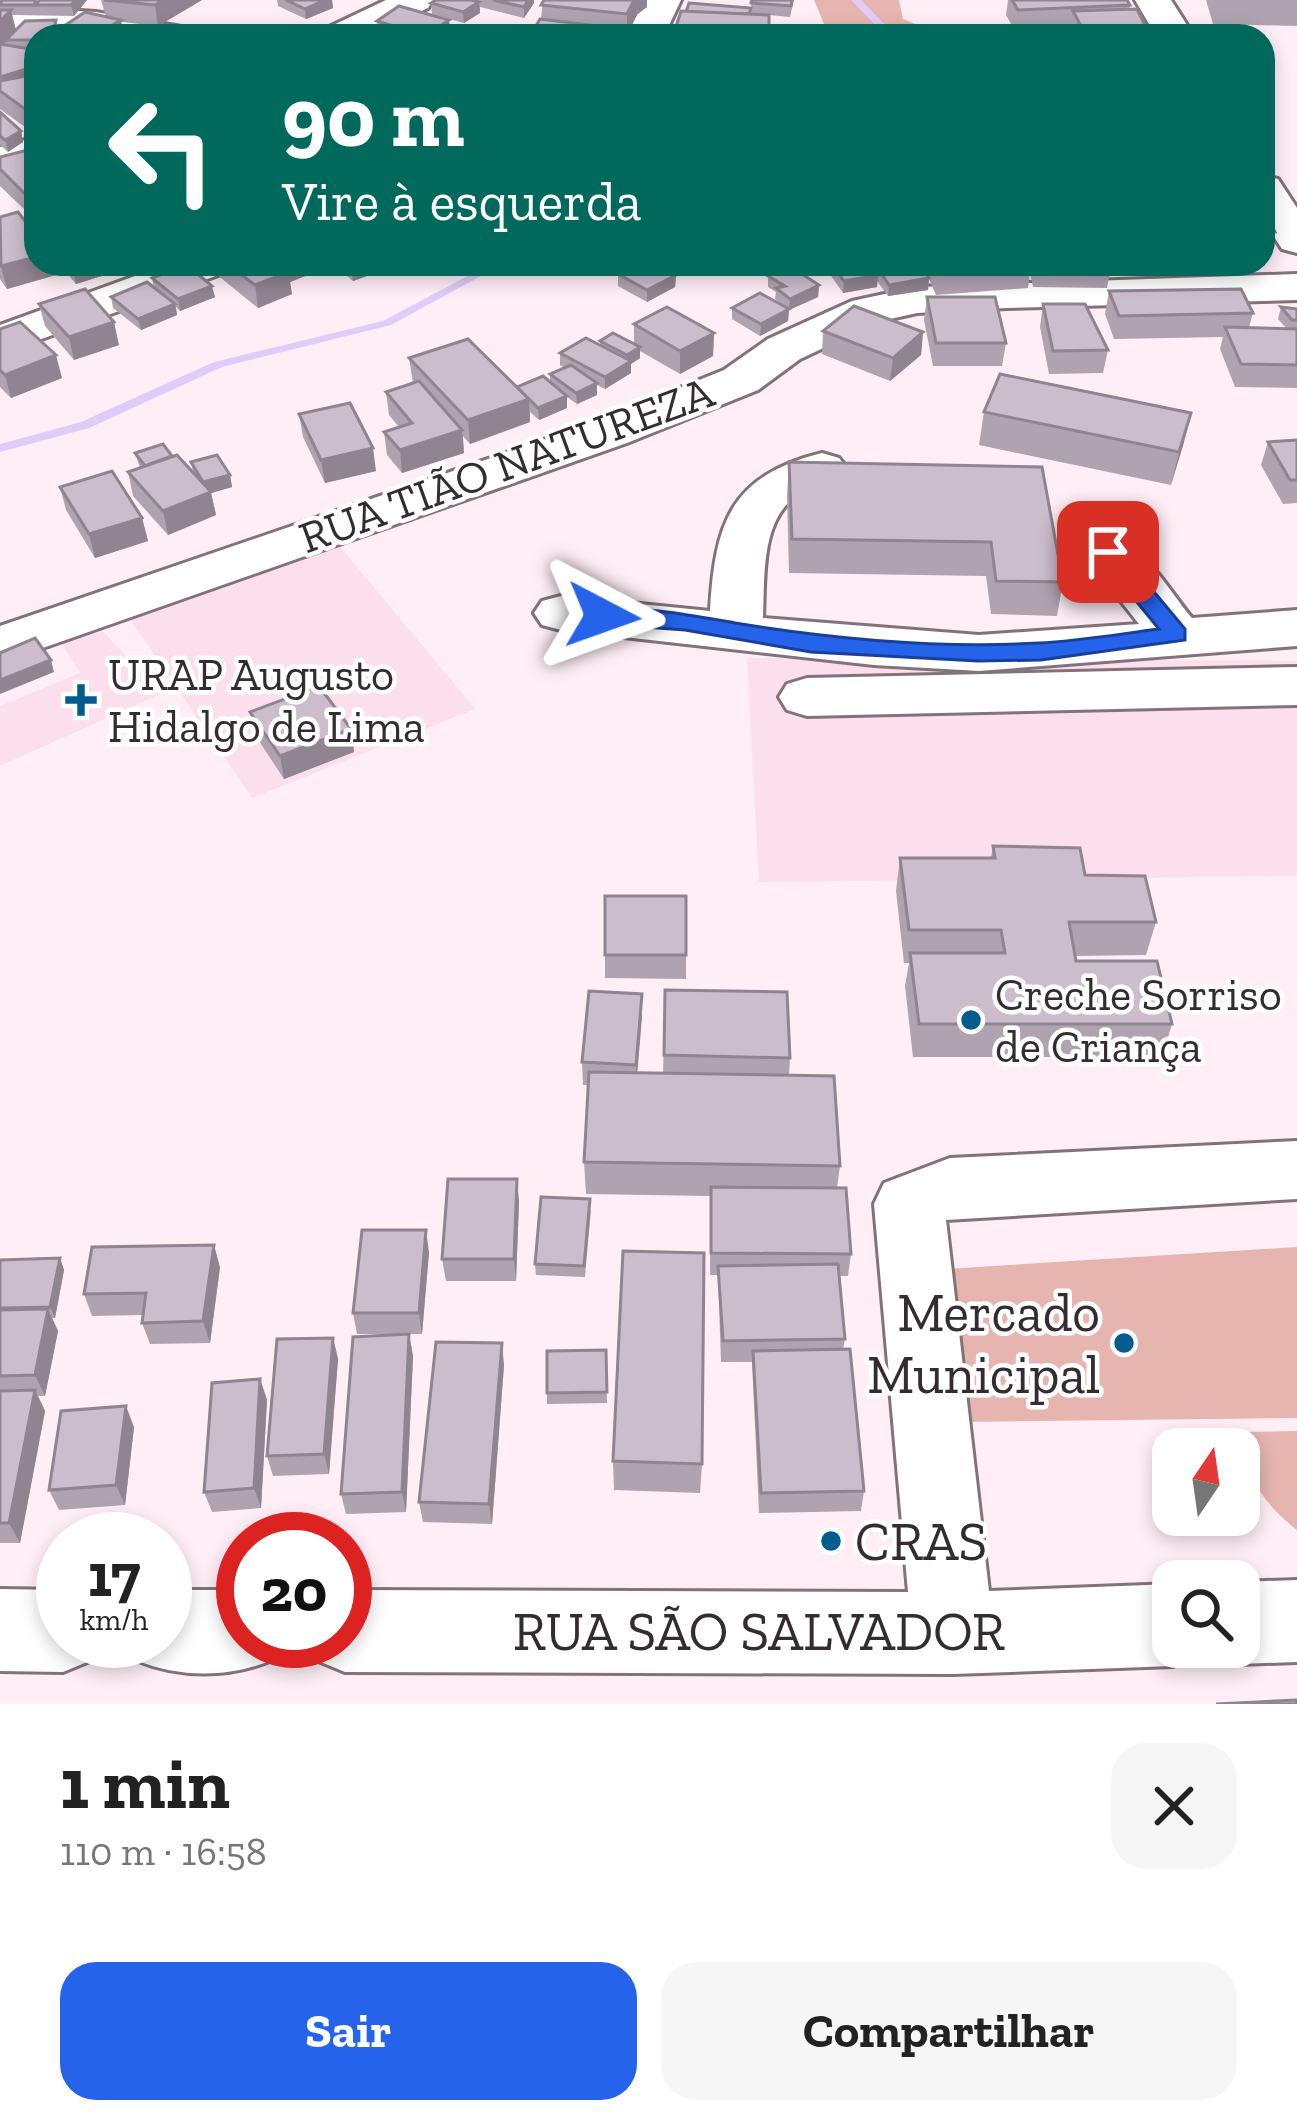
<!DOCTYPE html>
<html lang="pt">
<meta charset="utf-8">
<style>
:root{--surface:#fff;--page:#f6f6f6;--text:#222;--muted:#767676;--accent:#2563eb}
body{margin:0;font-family:"Zilla Slab",serif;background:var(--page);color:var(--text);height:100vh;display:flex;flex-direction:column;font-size:45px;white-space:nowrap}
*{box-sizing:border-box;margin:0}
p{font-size:39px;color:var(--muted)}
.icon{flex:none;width:66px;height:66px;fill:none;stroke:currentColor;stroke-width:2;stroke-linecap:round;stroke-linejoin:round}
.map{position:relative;height:1704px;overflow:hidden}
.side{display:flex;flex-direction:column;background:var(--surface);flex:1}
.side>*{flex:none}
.hud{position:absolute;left:24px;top:24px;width:1251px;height:252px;border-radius:36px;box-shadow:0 6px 18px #0003;background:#00695c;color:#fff;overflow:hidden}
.needle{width:78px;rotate:13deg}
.controls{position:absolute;left:1152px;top:1428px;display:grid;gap:24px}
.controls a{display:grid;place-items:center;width:108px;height:108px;border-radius:24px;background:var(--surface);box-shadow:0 6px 18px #0003;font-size:60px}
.speed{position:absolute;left:36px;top:1512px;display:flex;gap:24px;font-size:60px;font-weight:700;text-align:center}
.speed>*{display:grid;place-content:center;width:156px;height:156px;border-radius:50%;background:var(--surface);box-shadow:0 6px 18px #0003;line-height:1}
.speed small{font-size:30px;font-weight:400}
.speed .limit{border:18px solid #d22;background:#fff;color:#111}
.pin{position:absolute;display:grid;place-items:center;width:102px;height:102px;color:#fff;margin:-51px;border-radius:24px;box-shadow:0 6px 18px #0006}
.me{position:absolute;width:132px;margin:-66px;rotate:94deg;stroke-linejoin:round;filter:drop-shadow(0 0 9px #0008)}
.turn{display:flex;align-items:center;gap:42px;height:252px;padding:0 60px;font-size:54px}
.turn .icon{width:156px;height:156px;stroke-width:2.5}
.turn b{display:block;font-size:84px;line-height:102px}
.round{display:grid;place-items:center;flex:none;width:126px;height:126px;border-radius:36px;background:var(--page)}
.head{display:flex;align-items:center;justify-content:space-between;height:204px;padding:0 60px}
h1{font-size:72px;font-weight:700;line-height:90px}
.button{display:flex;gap:24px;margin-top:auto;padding:24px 60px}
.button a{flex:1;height:138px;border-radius:36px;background:var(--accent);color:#fff;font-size:48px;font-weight:700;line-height:138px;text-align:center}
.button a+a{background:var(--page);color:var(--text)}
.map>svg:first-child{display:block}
.built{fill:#fbdfed}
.green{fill:#e6b5af}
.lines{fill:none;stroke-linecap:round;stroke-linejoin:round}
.stream{fill:#dfccf8;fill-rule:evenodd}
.minor-casing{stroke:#84727b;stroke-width:6}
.minor{fill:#fff;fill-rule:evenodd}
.wall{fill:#afa3af}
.shaded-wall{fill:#8f848f}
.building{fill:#ccbdcc;stroke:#8f848f;stroke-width:3}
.route{fill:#2563eb;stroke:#184099;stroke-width:3}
.poi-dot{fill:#025d8e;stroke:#fff;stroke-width:4.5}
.labels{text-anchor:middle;stroke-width:9;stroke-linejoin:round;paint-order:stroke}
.street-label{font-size:45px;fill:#342c30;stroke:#fff}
.poi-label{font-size:45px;fill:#342c30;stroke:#fff;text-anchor:start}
.near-poi-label{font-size:54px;fill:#342c30;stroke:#fff;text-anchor:end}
.near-street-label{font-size:54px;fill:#342c30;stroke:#fff}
</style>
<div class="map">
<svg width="1297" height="1704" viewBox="0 0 1297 1704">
<rect width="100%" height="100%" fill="#ffeef6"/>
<g class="built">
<polygon points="338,544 475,709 252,798 130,619"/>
<polygon points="103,631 160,694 0,766 0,706 80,673 61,643"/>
<polygon points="747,658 1297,661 1297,876 759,882"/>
</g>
<g class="green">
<polygon points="814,0 899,0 903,19 944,36 829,36"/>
<polygon points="1297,1247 1297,1418 958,1422 946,1269"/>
<path d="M1297 1431V1530C1263 1504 1245 1475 1238 1432Z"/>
</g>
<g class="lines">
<g class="stream">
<polygon points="851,0 861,0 896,36 886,36"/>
<polygon points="490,264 503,264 391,325 222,367 89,428 0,452 0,444 81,422 214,362 383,321"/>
</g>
<defs>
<g id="minor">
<polygon points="386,0 433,0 428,8 369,36 321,36 327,28"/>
<polygon points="645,0 681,0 664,36 626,36"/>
<polygon points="1135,0 1171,0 1194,36 1156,36"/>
<polygon points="0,6 96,12 187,28 193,36 0,28"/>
<polygon points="36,137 36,162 0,172 0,147"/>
<polygon points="1263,176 1278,179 1297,208 1297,253 1282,249 1263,220"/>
<polygon points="168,264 231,264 224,273 0,354 0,325"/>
<polygon points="1297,274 1297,300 1006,308 917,313 881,321 800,359 758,390 627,443 0,663 0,626 593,423 724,370 768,339 852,301 917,287"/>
<path d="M822 453 839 458 847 468C835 485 815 485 798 495 760 519 765 578 763 618L979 635 1139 624 1082 552 1090 541C1136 528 1165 586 1192 618L1297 610V646L979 671 874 665 561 630 542 625 534 613 542 601 561 596 710 611C715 523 730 476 822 453Z"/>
<polygon points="1297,667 1297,705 807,716 787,710 779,697 787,684 807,678"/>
<polygon points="1297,1141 1297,1199 946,1220 989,1591 1173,1584 1173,1647 1205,1647 1202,1654 1173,1666 953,1674 345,1672 316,1660 308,1641 345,1641 345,1590 908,1592 874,1204 884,1183 950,1158"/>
<polygon points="1297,1580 1297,1662 1239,1664 1210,1652 1208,1647 1239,1647 1239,1582"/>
<polygon points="0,1589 63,1590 63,1641 100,1641 92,1660 63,1672 0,1671"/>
<path d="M165 1590H243V1641H280L272 1660C229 1678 179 1678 136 1660L128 1641H165Z"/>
</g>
</defs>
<use href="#minor" class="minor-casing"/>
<use href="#minor" class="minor"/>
</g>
<g class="wall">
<polygon points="0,0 37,0 37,3 40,0 87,0 74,16 12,15 16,30 56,20 58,30 106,17 101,0 202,0 158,26 122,22 36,36 36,135 0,109"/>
<polygon points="277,0 332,0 333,8 306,19 278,6"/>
<polygon points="436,0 534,0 534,3 524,18 480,7 480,13 464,23 432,14 431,3"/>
<polygon points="543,0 647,0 647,7 635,16 635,19 627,34 599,31 599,36 530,36 541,19"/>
<polygon points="752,0 794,0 790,17 769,15 769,36 675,36 675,30 751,8"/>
<polygon points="1008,0 1127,0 1130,5 1129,10 1146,27 1145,36 1056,36 1057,32 1070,31 1071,28 1015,31 1006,15"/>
<polygon points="1206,0 1297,0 1297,26 1213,24"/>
<polygon points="449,20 450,36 378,36 377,21"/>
<polygon points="0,112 21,131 23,142 8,152 0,145"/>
<polygon points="0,157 36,161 36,214 30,215 0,186"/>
<polygon points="1263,205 1275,232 1269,254 1263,254"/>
<polygon points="0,217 56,275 7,289 0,279"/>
<polygon points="59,264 133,264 134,266 76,284"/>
<polygon points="214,264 322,264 323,269 290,282 292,294 258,308 216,274"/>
<polygon points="333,264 397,264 398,265 353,281"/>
<polygon points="823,264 870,264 871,267 872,264 919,264 928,276 922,264 1111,264 1111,266 1107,288 1033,287 1030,273 1028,288 936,295 929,279 928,290 888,296 877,281 877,287 843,293"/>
<polygon points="618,274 676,275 675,287 647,302 618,286"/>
<polygon points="768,276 819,285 818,297 789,310 788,321 760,336 732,319 732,308 785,307 775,299 776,292 768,287"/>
<polygon points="152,278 215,297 180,311 176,307 177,315 141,330 113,308 111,297 154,288"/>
<polygon points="1109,291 1253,313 1249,327 1287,329 1278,319 1281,307 1297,309 1297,388 1235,387 1220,349 1223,337 1114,339 1105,314"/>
<polygon points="927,297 1006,343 1002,366 933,366 924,320"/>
<polygon points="39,304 119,345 74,360 45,326"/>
<polygon points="1043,304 1108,350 1103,373 1049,374 1040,327"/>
<polygon points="634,324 714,333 713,356 680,374 640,351 640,358 631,364 631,373 605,389 597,385 597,395 577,404 567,397 567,408 539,420 530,412 530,422 470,444 463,436 464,453 402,473 387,455 384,432 399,427 389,415 386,392 413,383 409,358 517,387 550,383 550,374 565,368 560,365 560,353 600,345 600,341 634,344"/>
<polygon points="0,329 62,378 11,398 0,387"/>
<polygon points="823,331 923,332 921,355 890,381 822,354"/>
<polygon points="984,412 1191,413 1171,485 979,445"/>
<polygon points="299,414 376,471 325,483 303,437"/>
<polygon points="1297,440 1297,503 1283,504 1261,465 1268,442"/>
<polygon points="135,453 172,456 193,472 191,462 230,475 232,487 211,493 216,515 168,535 133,496 128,472 140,468"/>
<polygon points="789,462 1042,467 1063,582 1057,616 991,614 986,576 789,573 787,496"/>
<polygon points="60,487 142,518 148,541 95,558 66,510"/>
<polygon points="250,712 351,729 354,752 284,779 255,735"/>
<polygon points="993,846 1085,875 1156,922 1146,955 1075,956 1076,961 1172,1024 1162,1057 913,1057 905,986 909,963 904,963 896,891 900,858 991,858"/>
<polygon points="605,896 686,896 686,979 605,978"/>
<polygon points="665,990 790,1058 789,1075 840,1166 837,1188 851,1254 848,1276 839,1276 845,1339 843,1350 864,1491 861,1511 759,1513 752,1362 721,1362 718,1275 710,1275 710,1196 586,1194 584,1162 588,1085 583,1085 582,1062 642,994 637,1073 663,1073"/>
<polygon points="519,1201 516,1281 446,1281 442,1259"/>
<polygon points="591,1210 585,1277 536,1275 535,1264"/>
<polygon points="429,1252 422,1334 357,1334 353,1313"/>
<polygon points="60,1258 64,1270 55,1318 52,1318 58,1331 45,1396 38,1396 45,1411 20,1543 0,1543 0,1260"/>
<polygon points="220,1267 210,1343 150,1344 142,1323 143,1315 92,1316 84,1294"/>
<polygon points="409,1334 413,1356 406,1512 346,1514 341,1494"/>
<polygon points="333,1338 338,1359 329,1474 273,1476 267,1456"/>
<polygon points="606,1350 607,1403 547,1404 547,1393"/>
<polygon points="504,1365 492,1524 423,1522 419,1502"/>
<polygon points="260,1379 267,1400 261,1508 212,1512 204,1492"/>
<polygon points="134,1427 125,1505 59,1510 49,1490"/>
<polygon points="613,1461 702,1464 700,1493 614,1490"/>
</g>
<g class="shaded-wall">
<polygon points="76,0 87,0 74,16 71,5"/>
<polygon points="163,0 202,0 158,26 155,5"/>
<polygon points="325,0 332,0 333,8 306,19 305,9"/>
<polygon points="528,0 534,0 534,3 524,18 524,7"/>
<polygon points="634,0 647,0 647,7 635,16 635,19 627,34 627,14"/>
<polygon points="479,2 480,13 464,23 463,12"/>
<polygon points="11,10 16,31 0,48 0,21"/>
<polygon points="121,20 124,36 93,36"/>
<polygon points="449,20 450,36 425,36"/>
<polygon points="36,66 36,89 5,95 1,77"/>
<polygon points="21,131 23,142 8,152 5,140"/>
<polygon points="36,190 36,214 30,215 24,193"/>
<polygon points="36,257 36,264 53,264 56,275 7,289 1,266"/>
<polygon points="72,264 133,264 134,266 76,284"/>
<polygon points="305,264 322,264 323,269 290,282 292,294 258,308 255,285"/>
<polygon points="351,264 397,264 398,265 353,281"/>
<polygon points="676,275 675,287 647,302 647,290"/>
<polygon points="878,275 877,287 843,293 844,281"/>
<polygon points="929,278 928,290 888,296 889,285"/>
<polygon points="819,285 818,297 789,310 790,299"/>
<polygon points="212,286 215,297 180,311 178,299"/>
<polygon points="175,304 177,315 141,330 138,319"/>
<polygon points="789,309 788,321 760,336 761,324"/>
<polygon points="114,322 119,345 74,360 69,337"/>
<polygon points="923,332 921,355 890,381 893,358"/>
<polygon points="714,333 713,356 680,374 680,351"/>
<polygon points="640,347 640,358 631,364 631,373 605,389 605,377 627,363 627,355"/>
<polygon points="56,355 62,378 11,398 5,375"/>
<polygon points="597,383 597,395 577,404 576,393"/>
<polygon points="567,396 567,408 539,420 538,408"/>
<polygon points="529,399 530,422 470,444 468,420"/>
<polygon points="1191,413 1183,446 1171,485 1179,452"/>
<polygon points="462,430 464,453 402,473 400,450"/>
<polygon points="373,448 376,471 325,483 321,460"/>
<polygon points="230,475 232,487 211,493 216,515 168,535 163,511 203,482"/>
<polygon points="142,518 148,541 95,558 89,534"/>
<polygon points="51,660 54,672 0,694 0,680"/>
<polygon points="351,729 354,752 284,779 280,756"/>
<polygon points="642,994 642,1017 636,1088 636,1065"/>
<polygon points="517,1179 519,1201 516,1281 514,1259"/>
<polygon points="426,1230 429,1252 422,1334 419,1313"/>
<polygon points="214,1245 220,1267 210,1343 203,1321"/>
<polygon points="60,1258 64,1270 55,1318 50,1307"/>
<polygon points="48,1309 58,1331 45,1396 35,1375"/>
<polygon points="409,1334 413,1356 406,1512 402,1492"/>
<polygon points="333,1338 338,1359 329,1474 324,1454"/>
<polygon points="502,1343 504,1365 492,1524 489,1504"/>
<polygon points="260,1379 267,1400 261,1508 254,1488"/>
<polygon points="35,1390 45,1411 20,1543 9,1523"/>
<polygon points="126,1406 134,1427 125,1505 116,1485"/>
</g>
<g class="building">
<polygon points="2,0 35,0 35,5 0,5"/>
<polygon points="40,0 76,0 71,5 35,5"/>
<polygon points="104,0 163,0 155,5"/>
<polygon points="286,0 325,0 305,9"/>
<polygon points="436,0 471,0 479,2 463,12 431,3"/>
<polygon points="493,0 528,0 524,7"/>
<polygon points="544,0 634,0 627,14 541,5"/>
<polygon points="752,0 792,0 791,6 751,3"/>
<polygon points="1012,0 1127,0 1130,5 1018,10"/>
<polygon points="689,3 751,8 749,14 686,12"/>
<polygon points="399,6 449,20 425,36 377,21"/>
<polygon points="1137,9 1146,27 1134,28 1139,36 1059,36 1057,32 1083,30 1073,11"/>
<polygon points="0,10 11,10 0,21"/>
<polygon points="681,11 769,15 769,31 675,30"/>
<polygon points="85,12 121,20 93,36 49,36"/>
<polygon points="540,19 599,26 597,36 530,36"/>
<polygon points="56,20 53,33 49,36 36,36 36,40 6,40 25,21"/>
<polygon points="1041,31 1044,36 994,36"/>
<polygon points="0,44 36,50 36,66 0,77"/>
<polygon points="36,74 36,117 0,91 0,81"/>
<polygon points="0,112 21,131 5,140 0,136"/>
<polygon points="28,150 36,161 36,190 24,193 0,169 0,157"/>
<polygon points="1263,205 1275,232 1263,232"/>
<polygon points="18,212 36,235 36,257 1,266 0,217"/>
<polygon points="227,264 278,264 289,272 255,285"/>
<polygon points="278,264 305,264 288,271"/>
<polygon points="638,264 655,264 676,275 647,290 618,274"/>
<polygon points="831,264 870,264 878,275 844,281"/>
<polygon points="875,264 919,264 929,278 889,285"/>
<polygon points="935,264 1031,264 1031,265 939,272"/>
<polygon points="1036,264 1111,264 1111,266 1036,265"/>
<polygon points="187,265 212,286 178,299 152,278"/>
<polygon points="791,267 819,285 790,299 776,288 785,286 768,276"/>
<polygon points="147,282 175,304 138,319 111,297"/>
<polygon points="85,289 114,322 69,337 39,304"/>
<polygon points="1241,289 1253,313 1119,316 1109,291"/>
<polygon points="760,293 789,309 761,324 732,308"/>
<polygon points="927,297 995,297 1006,343 936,343"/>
<polygon points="1043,304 1085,304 1108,350 1053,351"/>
<polygon points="854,306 923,332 893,358 823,331"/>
<polygon points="667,307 714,333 680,351 634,324"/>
<polygon points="1281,307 1297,309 1297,320 1292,320"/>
<polygon points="20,322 56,355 5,375 0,370 0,329"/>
<polygon points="1225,327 1297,329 1297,365 1241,364"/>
<polygon points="613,333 640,347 627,355 600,341"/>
<polygon points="586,338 631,361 605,377 560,353"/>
<polygon points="468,339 529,399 468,420 409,358"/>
<polygon points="571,365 597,383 576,393 550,374"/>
<polygon points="1000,374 1191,413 1179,452 984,412"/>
<polygon points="543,376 567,396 538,408 517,387"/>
<polygon points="419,381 462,430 400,450 384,432 412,423 386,392"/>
<polygon points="350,403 373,448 321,460 299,414"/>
<polygon points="1297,440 1297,480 1290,480 1268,442"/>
<polygon points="163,444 172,456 145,466 135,453"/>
<polygon points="177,455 211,492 163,511 128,472"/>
<polygon points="217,455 230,475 203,482 191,462"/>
<polygon points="789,462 1042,467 1063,582 996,581 991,542 792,539"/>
<polygon points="112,471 142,518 89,534 60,487"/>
<polygon points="35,638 51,660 0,680 0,653"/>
<polygon points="319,686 351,729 280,756 250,712"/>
<polygon points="993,846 1080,848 1085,875 1145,876 1156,922 1069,922 1076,961 1157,961 1172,1024 919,1024 910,953 1005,953 1001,930 909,930 900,858 995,858"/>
<rect x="605" y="896" width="81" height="59"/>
<polygon points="665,990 787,992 790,1058 664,1055"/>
<polygon points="589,991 642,994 636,1065 582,1062"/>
<polygon points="589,1072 834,1076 840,1166 584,1162"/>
<polygon points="448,1179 517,1179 514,1259 442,1259"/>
<polygon points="711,1187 846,1188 851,1254 711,1253"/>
<polygon points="541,1197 590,1199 584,1266 535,1264"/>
<polygon points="362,1230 426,1230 419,1313 353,1313"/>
<polygon points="214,1245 203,1321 142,1323 146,1293 84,1294 92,1247"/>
<polygon points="623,1251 704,1253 702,1464 613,1461"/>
<polygon points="60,1258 50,1307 0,1308 0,1260"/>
<polygon points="838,1264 845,1339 723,1341 718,1266"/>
<polygon points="48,1309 35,1375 0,1376 0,1310"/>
<polygon points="409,1334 402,1492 341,1494 353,1337"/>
<polygon points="333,1338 324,1454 267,1456 277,1339"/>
<polygon points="436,1342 502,1343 489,1504 419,1502"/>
<polygon points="850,1349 864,1491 761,1493 753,1351"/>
<polygon points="606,1350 607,1392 547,1393 547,1351"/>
<polygon points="260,1379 254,1488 204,1492 212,1383"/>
<polygon points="35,1390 9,1523 0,1523 0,1391"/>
<polygon points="126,1406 116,1485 49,1490 61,1411"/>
<polygon points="1297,1700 1297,1704 1216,1704"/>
</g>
<path class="route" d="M1108 544 1116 546 1185 629V640L1041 660 978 661 811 652 685 630 603 624 591 616C608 598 707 618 735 623 834 639 938 649 1039 643 1079 641 1119 634 1159 629L1096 552Z"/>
<g class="poi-dot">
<path d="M75 682h12v12h12v12h-12v12h-12v-12h-12v-12h12z"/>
<circle cx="971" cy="1020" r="12"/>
<circle cx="1124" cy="1343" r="12"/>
<circle cx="831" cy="1541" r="12"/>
</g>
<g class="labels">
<g class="street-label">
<text transform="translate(506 464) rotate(-20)" y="16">RUA TIÃO NATUREZA</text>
</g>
<g class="poi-label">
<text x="108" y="690">URAP Augusto<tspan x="108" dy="52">Hidalgo de Lima</tspan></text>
<text x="995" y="1010">Creche Sorriso<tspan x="995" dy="52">de Criança</tspan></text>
</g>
<g class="near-poi-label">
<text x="1100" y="1331">Mercado<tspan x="1100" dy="62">Municipal</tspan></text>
<text x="855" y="1560" text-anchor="start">CRAS</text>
</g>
<g class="near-street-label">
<text x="759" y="1650">RUA SÃO SALVADOR</text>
</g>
</g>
</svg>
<div class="controls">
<a><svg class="needle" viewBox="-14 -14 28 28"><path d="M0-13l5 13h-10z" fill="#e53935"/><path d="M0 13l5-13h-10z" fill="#767676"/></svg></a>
<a><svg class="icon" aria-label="search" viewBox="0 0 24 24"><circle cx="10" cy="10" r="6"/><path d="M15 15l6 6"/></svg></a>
</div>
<div class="speed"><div>17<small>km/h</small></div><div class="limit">20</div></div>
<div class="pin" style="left:1108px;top:552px;background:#d93025"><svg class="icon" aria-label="arrive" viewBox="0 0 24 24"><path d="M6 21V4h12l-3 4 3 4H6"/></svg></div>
<svg class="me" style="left:603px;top:616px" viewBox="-20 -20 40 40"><path d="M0-17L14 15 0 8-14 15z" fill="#2563eb" stroke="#fff" stroke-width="4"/></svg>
<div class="hud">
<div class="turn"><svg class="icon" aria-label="left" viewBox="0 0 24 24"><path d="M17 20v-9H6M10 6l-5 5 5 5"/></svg><div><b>90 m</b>Vire à esquerda</div></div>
</div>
</div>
<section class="side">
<div class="head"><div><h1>1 min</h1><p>110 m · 16:58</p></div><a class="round"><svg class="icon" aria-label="close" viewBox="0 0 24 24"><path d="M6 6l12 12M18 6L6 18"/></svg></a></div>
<div class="button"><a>Sair</a><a>Compartilhar</a></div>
</section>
